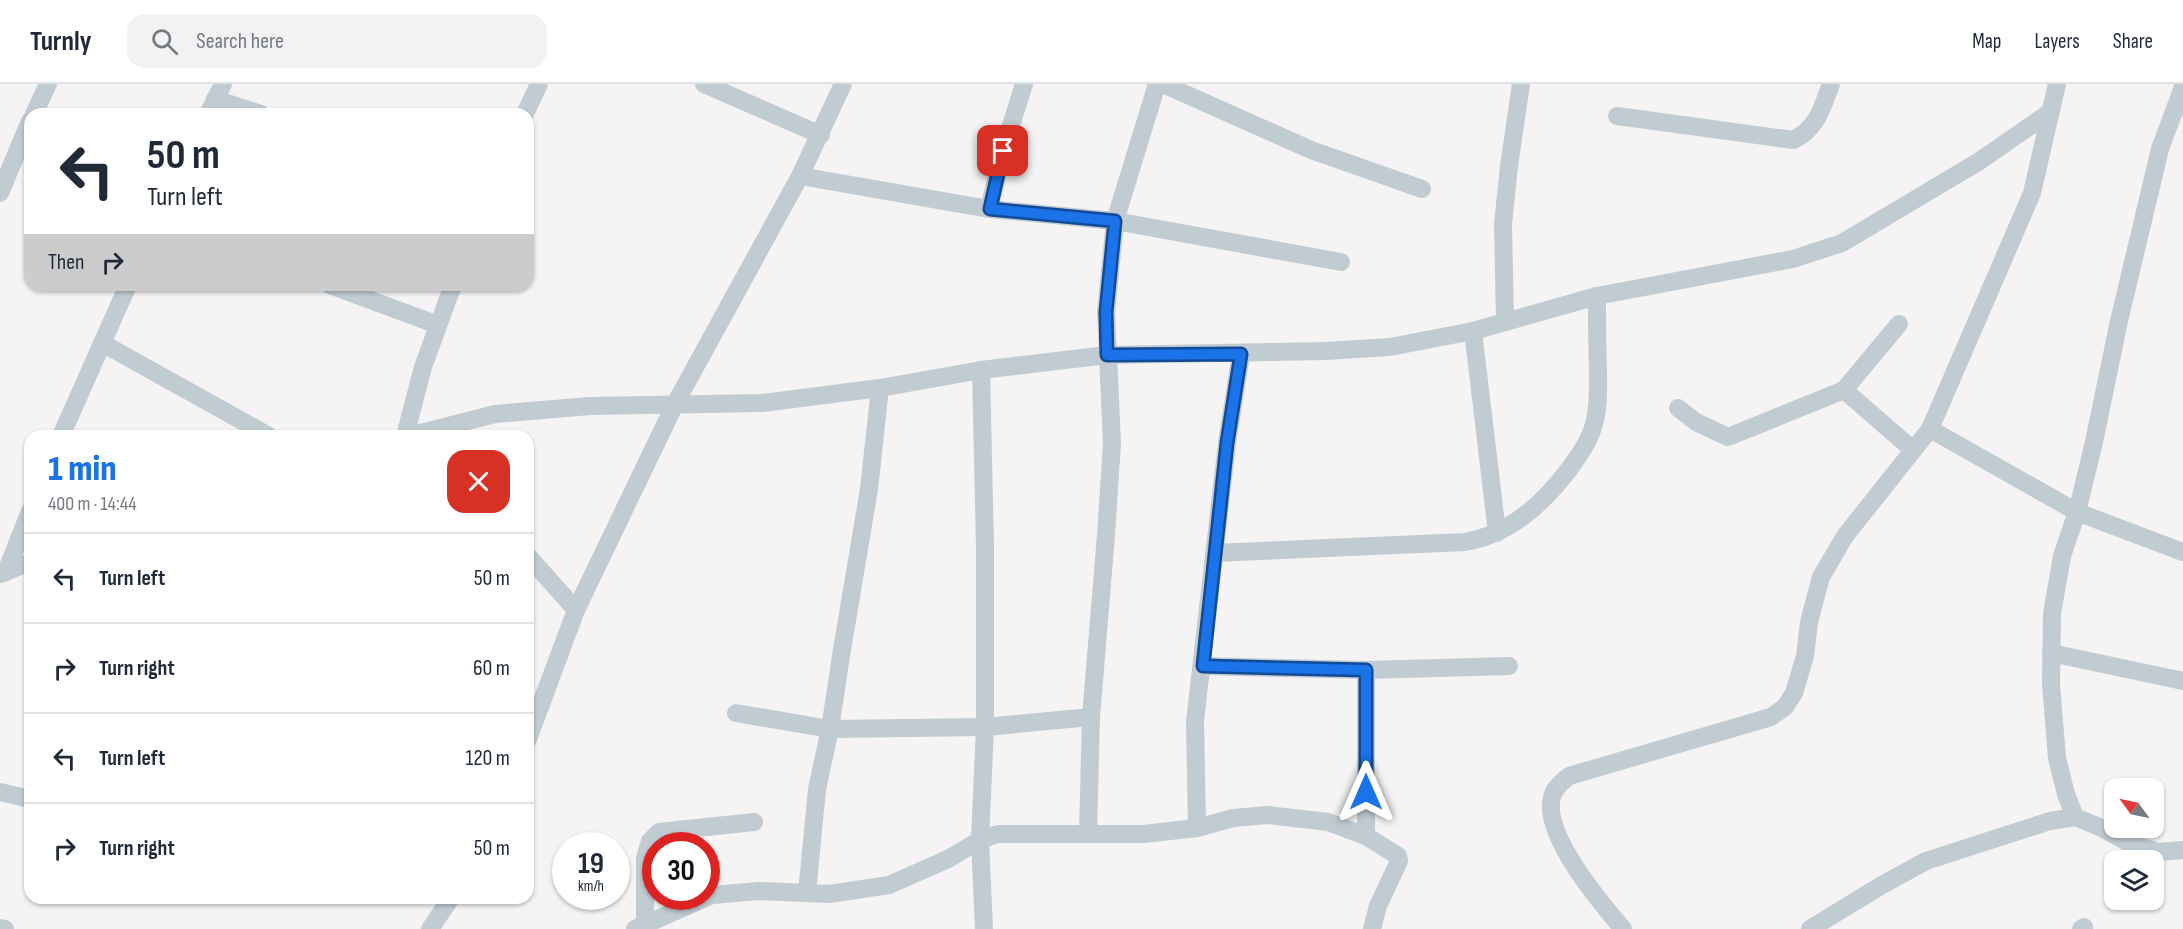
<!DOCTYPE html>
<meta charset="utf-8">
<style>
:root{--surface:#fff;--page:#f2f2f3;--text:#1f2937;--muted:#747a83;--line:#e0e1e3;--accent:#1a73e8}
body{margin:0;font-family:"Sofia Sans Condensed",sans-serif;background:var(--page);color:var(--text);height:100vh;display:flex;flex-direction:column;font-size:22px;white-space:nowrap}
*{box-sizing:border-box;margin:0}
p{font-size:20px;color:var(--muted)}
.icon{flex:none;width:33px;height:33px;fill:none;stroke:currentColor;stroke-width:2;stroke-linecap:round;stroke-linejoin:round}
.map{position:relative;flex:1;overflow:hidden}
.details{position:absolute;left:24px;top:346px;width:510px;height:474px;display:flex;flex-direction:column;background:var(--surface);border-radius:18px;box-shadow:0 2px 4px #0004}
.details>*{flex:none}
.hud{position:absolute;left:24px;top:24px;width:510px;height:183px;border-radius:18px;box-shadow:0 2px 4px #0004;background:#fff;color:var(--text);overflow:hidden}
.needle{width:39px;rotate:303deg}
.controls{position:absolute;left:2104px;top:694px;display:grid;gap:12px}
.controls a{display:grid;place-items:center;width:60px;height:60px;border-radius:12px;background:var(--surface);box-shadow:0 2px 4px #0004;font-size:30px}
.speed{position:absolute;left:552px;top:748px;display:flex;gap:12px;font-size:30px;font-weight:700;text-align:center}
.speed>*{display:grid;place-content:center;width:78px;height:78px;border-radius:50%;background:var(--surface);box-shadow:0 2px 4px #0004;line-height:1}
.speed small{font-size:15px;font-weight:400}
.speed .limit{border:9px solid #d22;background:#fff;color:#111}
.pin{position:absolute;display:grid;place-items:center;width:51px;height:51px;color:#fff;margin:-26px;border-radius:12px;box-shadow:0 3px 9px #0006}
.me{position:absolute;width:66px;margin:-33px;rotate:0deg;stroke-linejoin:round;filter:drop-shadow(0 0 4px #0008)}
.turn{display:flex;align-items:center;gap:21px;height:126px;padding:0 24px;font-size:27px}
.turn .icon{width:78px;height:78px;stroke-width:2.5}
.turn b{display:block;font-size:42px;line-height:51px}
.then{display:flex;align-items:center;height:57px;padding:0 24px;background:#0003;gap:12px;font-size:22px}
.round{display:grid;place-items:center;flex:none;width:63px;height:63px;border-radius:18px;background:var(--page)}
.head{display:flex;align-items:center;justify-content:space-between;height:102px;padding:0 24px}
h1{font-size:36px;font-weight:800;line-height:45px;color:var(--accent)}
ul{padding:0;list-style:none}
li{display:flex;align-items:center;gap:18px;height:90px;padding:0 24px;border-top:2px solid var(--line)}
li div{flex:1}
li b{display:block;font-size:22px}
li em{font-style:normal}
header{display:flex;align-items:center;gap:36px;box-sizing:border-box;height:84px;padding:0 30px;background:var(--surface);border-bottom:2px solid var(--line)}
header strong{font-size:28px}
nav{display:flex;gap:33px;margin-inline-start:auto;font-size:21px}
.search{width:420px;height:54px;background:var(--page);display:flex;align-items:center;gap:15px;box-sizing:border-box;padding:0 21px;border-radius:18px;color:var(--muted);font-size:22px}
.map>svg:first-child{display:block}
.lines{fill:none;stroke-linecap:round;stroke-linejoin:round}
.minor{stroke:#c0cbd2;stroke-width:18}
.route-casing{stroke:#114b97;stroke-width:15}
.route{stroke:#1a73e8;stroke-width:10}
</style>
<header>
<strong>Turnly</strong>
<div class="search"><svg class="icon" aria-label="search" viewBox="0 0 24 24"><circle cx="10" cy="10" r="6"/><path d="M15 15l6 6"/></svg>Search here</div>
<nav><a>Map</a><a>Layers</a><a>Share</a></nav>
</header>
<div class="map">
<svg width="2183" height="845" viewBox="0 0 2183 845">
<rect width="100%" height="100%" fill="#f5f3f3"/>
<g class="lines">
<g class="minor">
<polyline points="704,0 821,51"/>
<polyline points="1163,0 1311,66 1422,105"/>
<polyline points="215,15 261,30"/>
<polyline points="34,30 48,0"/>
<polyline points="208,30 223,0"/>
<polyline points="525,30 539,0"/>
<path d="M1617 32 1793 56C1817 45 1822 24 1831 0"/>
<polyline points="800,92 989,125 1115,137 1341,178"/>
<polyline points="0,109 30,37"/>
<polyline points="989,125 1003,67 1024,0"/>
<polyline points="330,201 438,241"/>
<polyline points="1505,238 1503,140 1509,82 1521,0"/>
<polyline points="1473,247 1497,449"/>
<polyline points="102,259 269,352"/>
<polyline points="981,286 985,463 985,643 980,756 984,845"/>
<polyline points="1844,306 1899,240"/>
<polyline points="1678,324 1696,338 1728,353 1844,306 1913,366"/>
<polyline points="1930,345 2077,428 2183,468"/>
<polyline points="61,352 128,201"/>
<polyline points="405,352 423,283 453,201"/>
<polyline points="409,352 495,330 590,322 762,319 880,304 981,286 1107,271 1326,267 1390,263 1473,247 1597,212 1793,175 1842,159 1978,78 2049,29"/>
<path d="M1215 469 1465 458C1510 450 1543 420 1570 384 1580 370 1590 356 1594 340 1599 323 1598 303 1598 285 1597 261 1597 237 1597 212"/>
<polyline points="528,472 576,526"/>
<polyline points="6,488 30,427"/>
<polyline points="1,490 30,478"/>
<polyline points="2051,569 2183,597"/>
<polyline points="1203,582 1366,586 1366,752"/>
<polyline points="1366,586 1509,582"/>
<polyline points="736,629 830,645 985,643 1091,633"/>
<polyline points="528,655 576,526 675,320 800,92 843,0"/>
<polyline points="0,708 30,715"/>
<polyline points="2075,733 2066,710 2057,674 2051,600 2052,530 2062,472 2077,428 2094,358 2119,237 2160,65 2183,3"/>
<polyline points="1197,744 1195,637 1227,359 1241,270"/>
<polyline points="1088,749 1091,633 1106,451 1112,359 1106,228 1115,137 1157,0"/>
<polyline points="807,809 817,705 830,645 841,572 869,405 880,304"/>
<polyline points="645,840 645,775 650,757 659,748 754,738"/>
<polyline points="0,844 5,845"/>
<polyline points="430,845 451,814"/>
<polyline points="635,845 712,811 759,807 829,810 889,801 948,775 980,756 998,750 1144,750 1197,744 1233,734 1268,731 1328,738 1366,752 1398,772 1399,777 1378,822 1372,845"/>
<path d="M1623 845C1600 818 1542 750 1552 713 1554 704 1562 698 1569 692L1771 633 1785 623 1794 609 1805 572 1809 538 1821 493 1845 452 1930 345 2032 109 2057 0"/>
<polyline points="1810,845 1882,801 1926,777 2050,737 2075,733 2102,744 2131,760 2158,768 2183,766"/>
<polyline points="2081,845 2084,843"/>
</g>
</g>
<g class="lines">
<defs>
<polyline id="route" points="1003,67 990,125 1115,137 1106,228 1107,271 1241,270 1227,359 1203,582 1366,586 1366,708"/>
</defs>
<use href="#route" class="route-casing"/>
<use href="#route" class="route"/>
</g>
</svg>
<div class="controls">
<a><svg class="needle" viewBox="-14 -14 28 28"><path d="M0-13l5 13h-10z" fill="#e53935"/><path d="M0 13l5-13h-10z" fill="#747a83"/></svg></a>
<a><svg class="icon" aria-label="layers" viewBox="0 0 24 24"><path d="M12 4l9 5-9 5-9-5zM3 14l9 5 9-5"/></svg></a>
</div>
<div class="speed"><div>19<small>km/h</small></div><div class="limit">30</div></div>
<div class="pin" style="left:1003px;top:67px;background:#d93025"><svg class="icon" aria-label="arrive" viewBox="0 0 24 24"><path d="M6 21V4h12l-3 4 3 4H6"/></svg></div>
<svg class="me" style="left:1366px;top:708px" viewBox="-20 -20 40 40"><path d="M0-17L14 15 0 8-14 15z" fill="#1a73e8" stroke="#fff" stroke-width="4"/></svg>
<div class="hud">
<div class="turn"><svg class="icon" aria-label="left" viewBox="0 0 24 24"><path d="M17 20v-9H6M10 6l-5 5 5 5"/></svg><div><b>50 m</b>Turn left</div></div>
<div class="then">Then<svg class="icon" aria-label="right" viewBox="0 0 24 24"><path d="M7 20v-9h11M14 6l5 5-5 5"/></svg></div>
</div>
<section class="details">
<div class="head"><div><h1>1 min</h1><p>400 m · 14:44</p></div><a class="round" style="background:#d93025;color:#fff"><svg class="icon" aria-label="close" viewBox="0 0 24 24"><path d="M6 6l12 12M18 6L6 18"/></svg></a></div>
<ul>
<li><svg class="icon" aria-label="left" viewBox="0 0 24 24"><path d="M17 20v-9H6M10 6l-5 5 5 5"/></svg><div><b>Turn left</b></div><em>50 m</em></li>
<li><svg class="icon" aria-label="right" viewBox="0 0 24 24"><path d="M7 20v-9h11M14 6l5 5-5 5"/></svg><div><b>Turn right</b></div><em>60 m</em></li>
<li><svg class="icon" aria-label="left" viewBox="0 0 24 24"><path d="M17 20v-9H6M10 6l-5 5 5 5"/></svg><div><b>Turn left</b></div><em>120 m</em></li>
<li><svg class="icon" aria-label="right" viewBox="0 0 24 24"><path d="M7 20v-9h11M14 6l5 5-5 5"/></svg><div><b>Turn right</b></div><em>50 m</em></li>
</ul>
</section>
</div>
